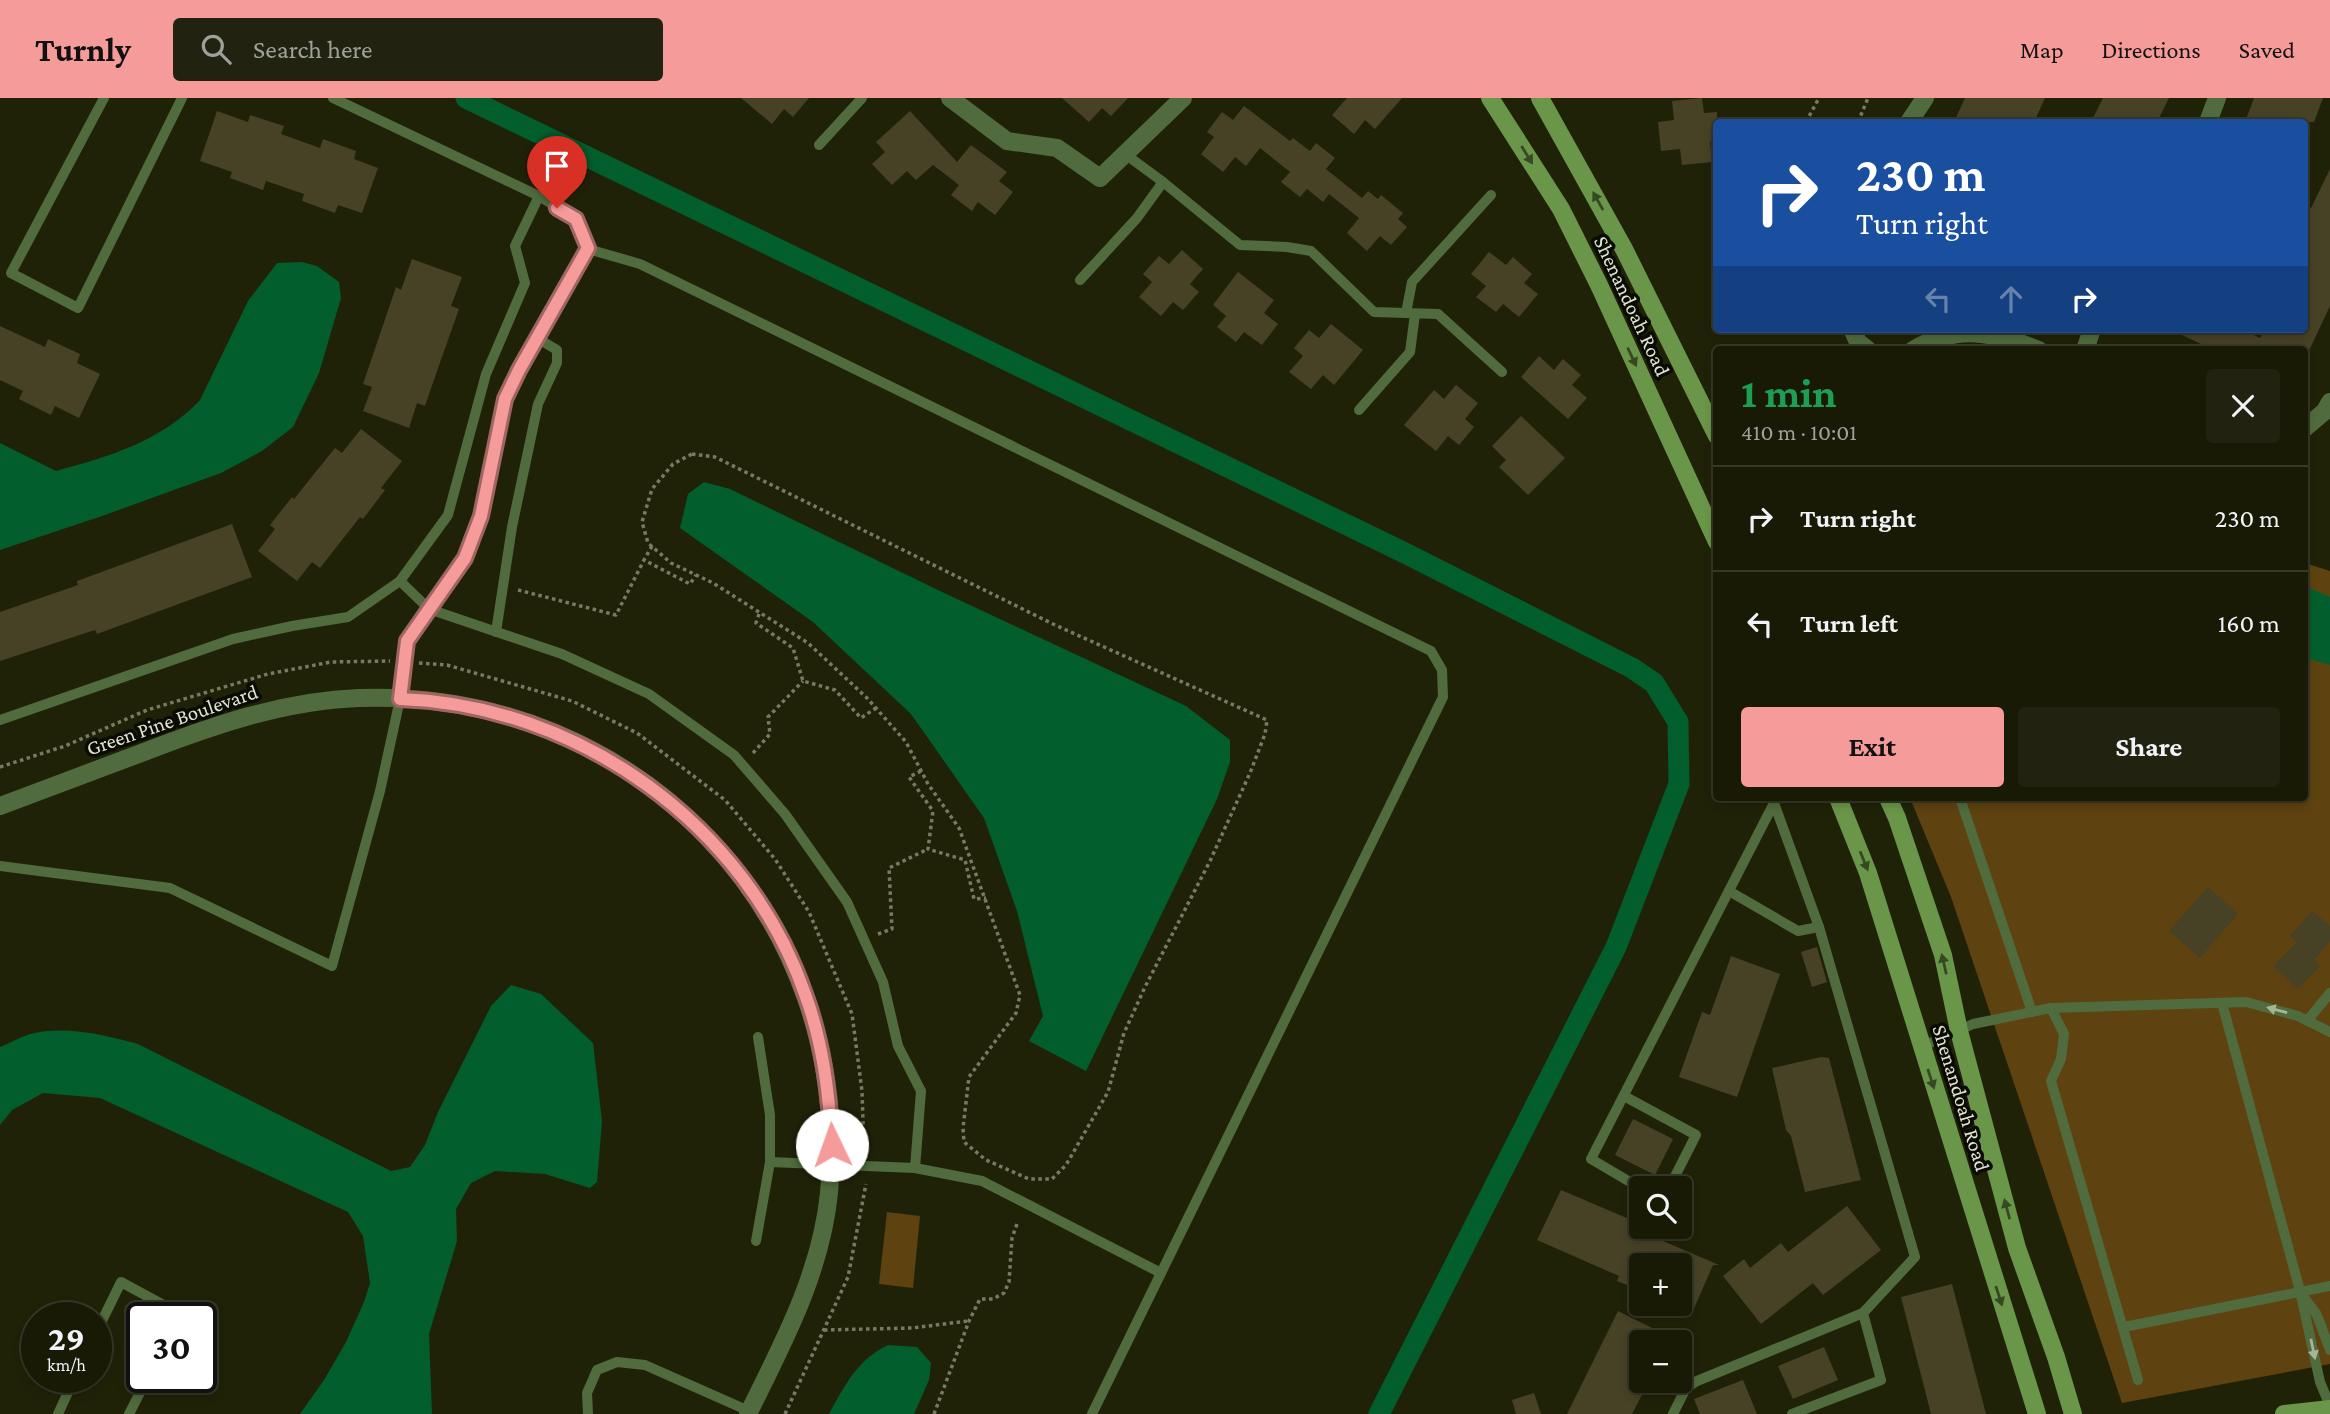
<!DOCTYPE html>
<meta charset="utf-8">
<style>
:root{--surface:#181a06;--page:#212310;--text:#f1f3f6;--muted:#9fa19b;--line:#363828;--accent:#f59b99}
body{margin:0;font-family:"Crimson Pro",serif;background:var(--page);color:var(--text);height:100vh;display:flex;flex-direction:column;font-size:26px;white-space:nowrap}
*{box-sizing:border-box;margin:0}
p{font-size:23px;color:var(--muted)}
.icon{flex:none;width:38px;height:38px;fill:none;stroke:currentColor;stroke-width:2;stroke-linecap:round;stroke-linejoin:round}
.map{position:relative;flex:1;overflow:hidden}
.drawer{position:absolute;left:1713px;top:248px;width:595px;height:455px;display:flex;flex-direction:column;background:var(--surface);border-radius:7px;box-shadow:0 4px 10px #0003,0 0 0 2px var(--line)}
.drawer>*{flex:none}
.banner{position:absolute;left:1713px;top:21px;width:595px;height:214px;border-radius:7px;box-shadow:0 4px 10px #0003,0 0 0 2px var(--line);background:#1a4fa0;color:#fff;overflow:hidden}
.buttons{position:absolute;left:1629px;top:1078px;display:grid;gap:14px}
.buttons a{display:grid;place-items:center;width:63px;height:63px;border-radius:7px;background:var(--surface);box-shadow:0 4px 10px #0003,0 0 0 2px var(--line);font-size:35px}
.speed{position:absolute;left:21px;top:1204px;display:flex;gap:14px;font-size:35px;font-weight:700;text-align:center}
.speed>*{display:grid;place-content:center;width:91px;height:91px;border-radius:50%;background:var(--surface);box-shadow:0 4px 10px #0003,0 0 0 2px var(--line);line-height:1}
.speed small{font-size:18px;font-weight:400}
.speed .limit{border:4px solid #111;border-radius:10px;background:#fff;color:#111}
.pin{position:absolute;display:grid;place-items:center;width:60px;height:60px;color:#fff;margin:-72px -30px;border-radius:50% 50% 50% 0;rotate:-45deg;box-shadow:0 0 7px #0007}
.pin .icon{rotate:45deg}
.me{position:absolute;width:77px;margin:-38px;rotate:357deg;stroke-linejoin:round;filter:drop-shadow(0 0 5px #0008)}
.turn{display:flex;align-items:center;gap:24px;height:147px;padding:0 28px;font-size:32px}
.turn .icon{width:91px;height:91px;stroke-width:2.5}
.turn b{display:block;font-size:49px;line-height:60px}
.lanes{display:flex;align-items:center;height:66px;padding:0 28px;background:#0003;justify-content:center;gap:35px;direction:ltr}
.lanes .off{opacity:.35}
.round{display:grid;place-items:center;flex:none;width:74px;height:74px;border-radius:7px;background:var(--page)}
.summary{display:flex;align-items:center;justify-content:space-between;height:119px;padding:0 28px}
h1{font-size:42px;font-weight:700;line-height:52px;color:#1e9e55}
.cta{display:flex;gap:14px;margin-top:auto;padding:14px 28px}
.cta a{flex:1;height:80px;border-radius:7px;background:var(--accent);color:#111;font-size:28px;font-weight:700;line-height:80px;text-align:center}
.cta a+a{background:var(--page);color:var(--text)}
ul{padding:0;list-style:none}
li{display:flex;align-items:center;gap:21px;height:105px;padding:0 28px;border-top:2px solid var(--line)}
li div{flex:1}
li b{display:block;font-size:26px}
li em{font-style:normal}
header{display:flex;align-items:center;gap:42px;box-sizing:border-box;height:98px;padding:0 35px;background:var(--accent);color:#111}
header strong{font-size:33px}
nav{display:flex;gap:38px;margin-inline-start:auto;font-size:24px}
.search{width:490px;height:63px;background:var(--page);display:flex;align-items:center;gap:18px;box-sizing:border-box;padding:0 24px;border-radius:7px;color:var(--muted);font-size:26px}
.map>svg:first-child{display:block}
.green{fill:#5e420f}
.water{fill:#025e2d}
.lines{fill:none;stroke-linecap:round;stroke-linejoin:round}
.canal{stroke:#025e2d;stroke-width:21}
.building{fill:#474126}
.path{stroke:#787a65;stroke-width:3.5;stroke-dasharray:3.5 3.5;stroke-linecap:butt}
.lane{stroke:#506b3d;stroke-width:10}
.street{stroke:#506b3d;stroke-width:18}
.secondary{stroke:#6a9649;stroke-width:18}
.oneway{fill:#354a22}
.oneway2{fill:#a7b498}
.route-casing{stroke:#9f6563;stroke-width:18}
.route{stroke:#f59b99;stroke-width:12}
.labels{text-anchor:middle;stroke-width:7;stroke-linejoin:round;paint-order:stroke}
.street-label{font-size:21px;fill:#e1e4d4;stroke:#0a0b03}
</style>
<header>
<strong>Turnly</strong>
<div class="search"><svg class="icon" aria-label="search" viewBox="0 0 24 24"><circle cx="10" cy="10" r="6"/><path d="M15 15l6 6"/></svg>Search here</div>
<nav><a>Map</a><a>Directions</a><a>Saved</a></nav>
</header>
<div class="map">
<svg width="2330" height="1316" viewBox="0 0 2330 1316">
<rect width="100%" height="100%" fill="#202208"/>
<g class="green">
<polygon points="2305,465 2330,473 2330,1266 2122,1305 1951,799 1910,700 2305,700"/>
<polygon points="887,1114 920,1118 913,1190 879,1186"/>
</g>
<g class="water">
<path d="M302 164 317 168 339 184 341 200 319 275 293 329 262 353 221 375 102 418 0 452V345L56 373C108 359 162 343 200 302L248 203 277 165Z"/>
<polygon points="704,384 730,391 942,494 1186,608 1230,642 1230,664 1217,701 1086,973 1029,943 1043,918 1017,813 984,720 911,616 813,524 680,430 688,396"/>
<polygon points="2305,488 2330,499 2330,567 2305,560"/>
<path d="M511 887 541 896 593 945 602 1023 597 1084 590 1090 545 1076 495 1073 471 1085 456 1111 457 1143 429 1236 432 1316H300L324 1282 346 1244 364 1204 370 1185 363 1138 348 1114 100 1000 43 995 12 1012 0 1027V949C10 945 20 939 30 936 65 927 105 937 138 946L391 1073 410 1069 425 1047 438 1014 491 908Z"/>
<path d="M888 1247 917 1249 931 1265 929 1282 914 1316H829C845 1287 857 1262 888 1247Z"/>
</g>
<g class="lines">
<polyline class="canal" points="466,0 1405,455 1632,570 1654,585 1678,624 1679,686 1616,849 1379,1316"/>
</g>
<g class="building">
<polygon points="741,0 809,0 793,19 784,11 772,26"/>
<polygon points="1062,0 1128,0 1111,18 1102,10 1089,24"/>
<polygon points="1347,0 1402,0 1375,31 1365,22 1354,36 1332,17"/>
<polygon points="1702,0 1704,15 1717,14 1717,43 1710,44 1712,64 1682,67 1680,51 1661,53 1658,24 1674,22 1672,3"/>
<polygon points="1965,0 2045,0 2034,24 1954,24"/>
<polygon points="2103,0 2169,0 2157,24 2091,24"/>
<polygon points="2254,0 2323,0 2314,24 2245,24"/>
<polygon points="1244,8 1290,43 1293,40 1310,53 1316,45 1335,60 1326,71 1362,100 1368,93 1378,101 1381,97 1403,115 1398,121 1407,129 1391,147 1380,138 1367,153 1347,135 1359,120 1329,96 1323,104 1307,91 1300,99 1281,84 1290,74 1260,50 1246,68 1235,59 1223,74 1201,56 1214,39 1207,34 1222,14 1233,22"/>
<polygon points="217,13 248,24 250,17 284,28 281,36 320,50 323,41 356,53 354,61 378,70 362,115 338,107 335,115 302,103 304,96 266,83 263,92 230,80 232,74 200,63"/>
<polygon points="910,13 957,64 971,47 1007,74 999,83 1013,94 995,117 978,104 972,113 951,97 959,87 933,67 916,82 907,73 892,87 872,66 885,54 876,44"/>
<polygon points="2330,71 2330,208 2305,261 2305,252 2214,252 2169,231 2241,231 2260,240 2265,231 2305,231 2305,107 2311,110"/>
<polygon points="1182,152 1203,171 1190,186 1199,194 1183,212 1173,204 1161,218 1139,199 1152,184 1143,176 1159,158 1169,166"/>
<polygon points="1489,154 1506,167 1513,159 1532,176 1524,185 1538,196 1519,219 1503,206 1496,214 1476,199 1486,188 1471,176"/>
<polygon points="412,161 462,179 451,208 459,211 437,273 425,308 417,305 409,330 363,313 372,289 363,286 396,189 401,192"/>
<polygon points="1238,174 1274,202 1264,215 1278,226 1262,247 1244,234 1236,244 1217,229 1226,218 1213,207"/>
<polygon points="1331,226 1363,252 1334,287 1323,277 1311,291 1289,274 1303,258 1294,250 1309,232 1319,240"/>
<polygon points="0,228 45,249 48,241 80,256 77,265 100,276 79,320 55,308 51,317 19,301 23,293 0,282"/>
<polygon points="1539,258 1554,272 1563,261 1581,277 1572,287 1587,300 1568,321 1521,279"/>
<polygon points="1456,287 1478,305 1465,321 1474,329 1459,347 1448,338 1436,353 1404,327 1434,292 1444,301"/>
<polygon points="1521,318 1565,360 1528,397 1499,369 1506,362 1492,348"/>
<polygon points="361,331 402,363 381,390 385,392 363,421 360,419 320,470 312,464 297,483 258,453 275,431 270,427 292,399 294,401 335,350 342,355"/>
<polygon points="232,426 252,479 97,536 95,532 0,563 0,514 78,487 77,483"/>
<polygon points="2208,789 2238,816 2200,860 2169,833"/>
<polygon points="2312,813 2330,828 2330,843 2314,862 2320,868 2298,891 2273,868 2297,844 2290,838"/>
<polygon points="1817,849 1827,884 1812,889 1801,854"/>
<polygon points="1731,858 1780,876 1737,999 1679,979 1702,914 1710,917"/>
<polygon points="1821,959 1829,960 1861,1082 1805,1094 1791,1038 1786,1032 1772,970"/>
<polygon points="1633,1021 1673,1041 1655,1077 1615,1057"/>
<polygon points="1561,1092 1636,1124 1633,1130 1719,1167 1713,1167 1692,1215 1680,1210 1680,1167 1642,1167 1642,1193 1617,1183 1619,1178 1537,1142"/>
<polygon points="1847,1108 1881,1152 1823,1197 1813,1185 1761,1226 1723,1178 1744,1161 1750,1170 1781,1145 1788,1154"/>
<polygon points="1952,1186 1986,1316 1931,1316 1901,1199"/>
<polygon points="1618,1213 1680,1244 1642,1244 1642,1283 1649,1283 1632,1316 1567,1316"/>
<polygon points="1824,1249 1838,1282 1793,1301 1778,1268"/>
<polygon points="1743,1282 1757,1316 1700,1316 1694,1301"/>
<polygon points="1534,1295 1541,1316 1516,1316 1512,1302"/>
</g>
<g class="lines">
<g class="path">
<polyline points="1806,24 1819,0"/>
<polyline points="1858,24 1868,0"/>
<polygon points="692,356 715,359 1055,527 1267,622 1265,636 1250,675 1210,763 1145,889 1124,935 1108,994 1066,1067 1052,1081 1029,1081 986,1062 964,1044 963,1030 969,979 1016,915 1020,897 959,730 928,686 906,644 867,600 808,545 713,485 671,465 648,445 642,424 652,391 673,366"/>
<polyline points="652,448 644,462 690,486 696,477"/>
<polyline points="518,492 616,517 644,462"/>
<polyline points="759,516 756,525 793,550 803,583 835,592 861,620 876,610"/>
<polyline points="419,565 447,567 572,603 637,635 725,702 775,761 809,814 852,916 862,993 864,1053"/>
<polyline points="753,655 770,636 768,619 803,583"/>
<polyline points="0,669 65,648 147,612 268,576 331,564 390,563"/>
<polyline points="921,673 909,679 933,713 928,751 965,762 974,801 986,800"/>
<polyline points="878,836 892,831 889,770 928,751"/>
<polyline points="824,1232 912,1230 968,1223"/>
<polyline points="785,1316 848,1179 866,1086"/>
<polyline points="934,1316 969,1223 980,1201 993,1201 1004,1195 1009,1184 1012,1140 1018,1123"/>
</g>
<g class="lane">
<polyline points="104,0 11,175 78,210 182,0"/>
<polyline points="333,0 539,98 576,121 588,151"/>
<polyline points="819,47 862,0"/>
<polyline points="1163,84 1240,147 1287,149 1311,153 1374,214 1438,216 1502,274"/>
<polyline points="1080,182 1137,120 1163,84 1125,56"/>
<polyline points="1406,215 1412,184 1491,97"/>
<polyline points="1359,312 1410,254 1415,216"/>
<polyline points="400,483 429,511 562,556 649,596 734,657 785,716 847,804 883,884 898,948 921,993 915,1070"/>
<polyline points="496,534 512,429 538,306 557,265 557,252 537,240"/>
<polyline points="0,622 233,541 292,528 348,519 400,483 448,417 486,276 525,185 515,148 539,98"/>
<polyline points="1960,700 2032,914"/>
<polyline points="0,768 170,790 332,868 380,693 400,601 407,543 465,460 481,418 505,301 519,272 588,151 640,166 1431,553 1442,572 1443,599 1092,1316"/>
<polyline points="1729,793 1798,833 1819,829"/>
<polyline points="2222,905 2300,1193 2320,1284 2330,1308"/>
<polyline points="2051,910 2064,936 2061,961 2051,983 2138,1282"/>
<polyline points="2307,923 2330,895"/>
<polyline points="1921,949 1973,926 2051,910 2246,904 2298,918 2330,934"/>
<polyline points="1624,998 1696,1037 1669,1090"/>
<polyline points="770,1064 915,1070 982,1083 1161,1175"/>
<polyline points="1642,1091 1591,1061 1774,705 1819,829 1915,1159 1863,1215 1881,1282 1792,1316"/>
<polyline points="756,1143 770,1064 770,1017 758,939"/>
<polyline points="2303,1198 2317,1217 2330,1252"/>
<polyline points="2124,1229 2330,1188"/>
<polyline points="96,1235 121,1184 180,1216 179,1220"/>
<polyline points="58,1316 75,1279"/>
<polyline points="129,1316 148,1279"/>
<polyline points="588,1316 587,1295 597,1272 617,1264 645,1267 749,1313"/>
<polyline points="1673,1316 1686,1290 1697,1283 1863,1215"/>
</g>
<g class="street">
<polyline points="950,0 1007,43 1057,50 1100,80 1183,0"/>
<polyline points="1909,24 1925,0"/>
<polyline points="2208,24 2217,0"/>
<polyline points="1852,231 1858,244 1868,252"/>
<path d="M1913 252C1957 226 1994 234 2039 252"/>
<polyline points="2085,252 2092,231"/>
<polyline points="2305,330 2325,313 2330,304"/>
<path d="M0 708C48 690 96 672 144 654 214 627 283 603 359 600 637 590 855 818 829 1095 821 1175 783 1245 748 1316"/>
</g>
<g class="secondary">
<polyline points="1490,0 1561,111 1599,187 1717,444"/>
<polyline points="1540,0 1624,151 1717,338"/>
<polyline points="1838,700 1868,775 2037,1316"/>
<polyline points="1888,700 1897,720 1943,857 1959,933 2017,1150 2056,1259 2073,1316"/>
<polyline points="2284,1316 2330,1311"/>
</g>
</g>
<defs><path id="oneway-solid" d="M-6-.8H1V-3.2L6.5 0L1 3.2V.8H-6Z" transform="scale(1.75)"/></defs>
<g class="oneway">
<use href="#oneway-solid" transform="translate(1527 57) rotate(58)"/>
<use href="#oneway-solid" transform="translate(1598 103) rotate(-119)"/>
<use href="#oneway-solid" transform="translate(1632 259) rotate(65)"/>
<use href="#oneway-solid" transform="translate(1864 763) rotate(68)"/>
<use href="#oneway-solid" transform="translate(1944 866) rotate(-103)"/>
<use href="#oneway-solid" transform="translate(1931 981) rotate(72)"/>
<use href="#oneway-solid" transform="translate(2007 1111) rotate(-105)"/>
<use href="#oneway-solid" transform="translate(1999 1198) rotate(72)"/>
</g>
<g class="oneway2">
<use href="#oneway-solid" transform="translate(2277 912) rotate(-165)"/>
<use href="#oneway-solid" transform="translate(2313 1251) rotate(78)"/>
</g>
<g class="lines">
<defs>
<path id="route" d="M557 110 576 121 588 150 519 272 505 301 481 418 465 460 407 543 400 601C579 607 746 727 805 896 823 945 829 995 832 1047"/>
</defs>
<use href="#route" class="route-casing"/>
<use href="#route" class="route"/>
</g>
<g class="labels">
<g class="street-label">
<text transform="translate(1632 208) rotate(65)" y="7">Shenandoah Road</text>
<text transform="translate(172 622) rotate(-19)" y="7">Green Pine Boulevard</text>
<text transform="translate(1961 1000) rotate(73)" y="7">Shenandoah Road</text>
</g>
</g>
</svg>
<div class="buttons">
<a><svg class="icon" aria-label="search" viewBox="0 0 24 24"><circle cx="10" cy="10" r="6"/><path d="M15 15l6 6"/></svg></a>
<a>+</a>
<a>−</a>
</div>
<div class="speed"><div>29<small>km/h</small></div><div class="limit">30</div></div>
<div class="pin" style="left:557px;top:110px;background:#d93025"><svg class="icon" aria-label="arrive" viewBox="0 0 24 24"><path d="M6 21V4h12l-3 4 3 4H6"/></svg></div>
<svg class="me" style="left:832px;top:1047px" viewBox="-20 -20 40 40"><circle r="19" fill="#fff"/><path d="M0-13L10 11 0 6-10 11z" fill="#f59b99"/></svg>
<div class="banner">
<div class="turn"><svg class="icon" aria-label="right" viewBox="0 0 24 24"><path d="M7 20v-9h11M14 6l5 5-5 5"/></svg><div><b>230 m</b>Turn right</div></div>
<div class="lanes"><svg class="icon off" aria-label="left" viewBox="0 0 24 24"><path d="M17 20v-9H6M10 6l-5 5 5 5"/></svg><svg class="icon off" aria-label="ahead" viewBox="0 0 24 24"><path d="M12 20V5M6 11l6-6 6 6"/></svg><svg class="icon" aria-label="right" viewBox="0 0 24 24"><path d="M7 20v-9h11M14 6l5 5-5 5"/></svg></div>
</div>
<section class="drawer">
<div class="summary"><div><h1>1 min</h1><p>410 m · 10:01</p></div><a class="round"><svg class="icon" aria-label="close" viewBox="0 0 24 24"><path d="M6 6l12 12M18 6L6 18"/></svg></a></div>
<ul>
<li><svg class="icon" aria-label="right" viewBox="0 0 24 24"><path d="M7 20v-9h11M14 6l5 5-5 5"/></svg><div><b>Turn right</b></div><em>230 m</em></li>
<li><svg class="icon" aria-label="left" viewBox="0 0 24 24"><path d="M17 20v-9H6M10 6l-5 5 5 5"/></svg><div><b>Turn left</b></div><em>160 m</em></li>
</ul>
<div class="cta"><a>Exit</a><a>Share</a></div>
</section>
</div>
